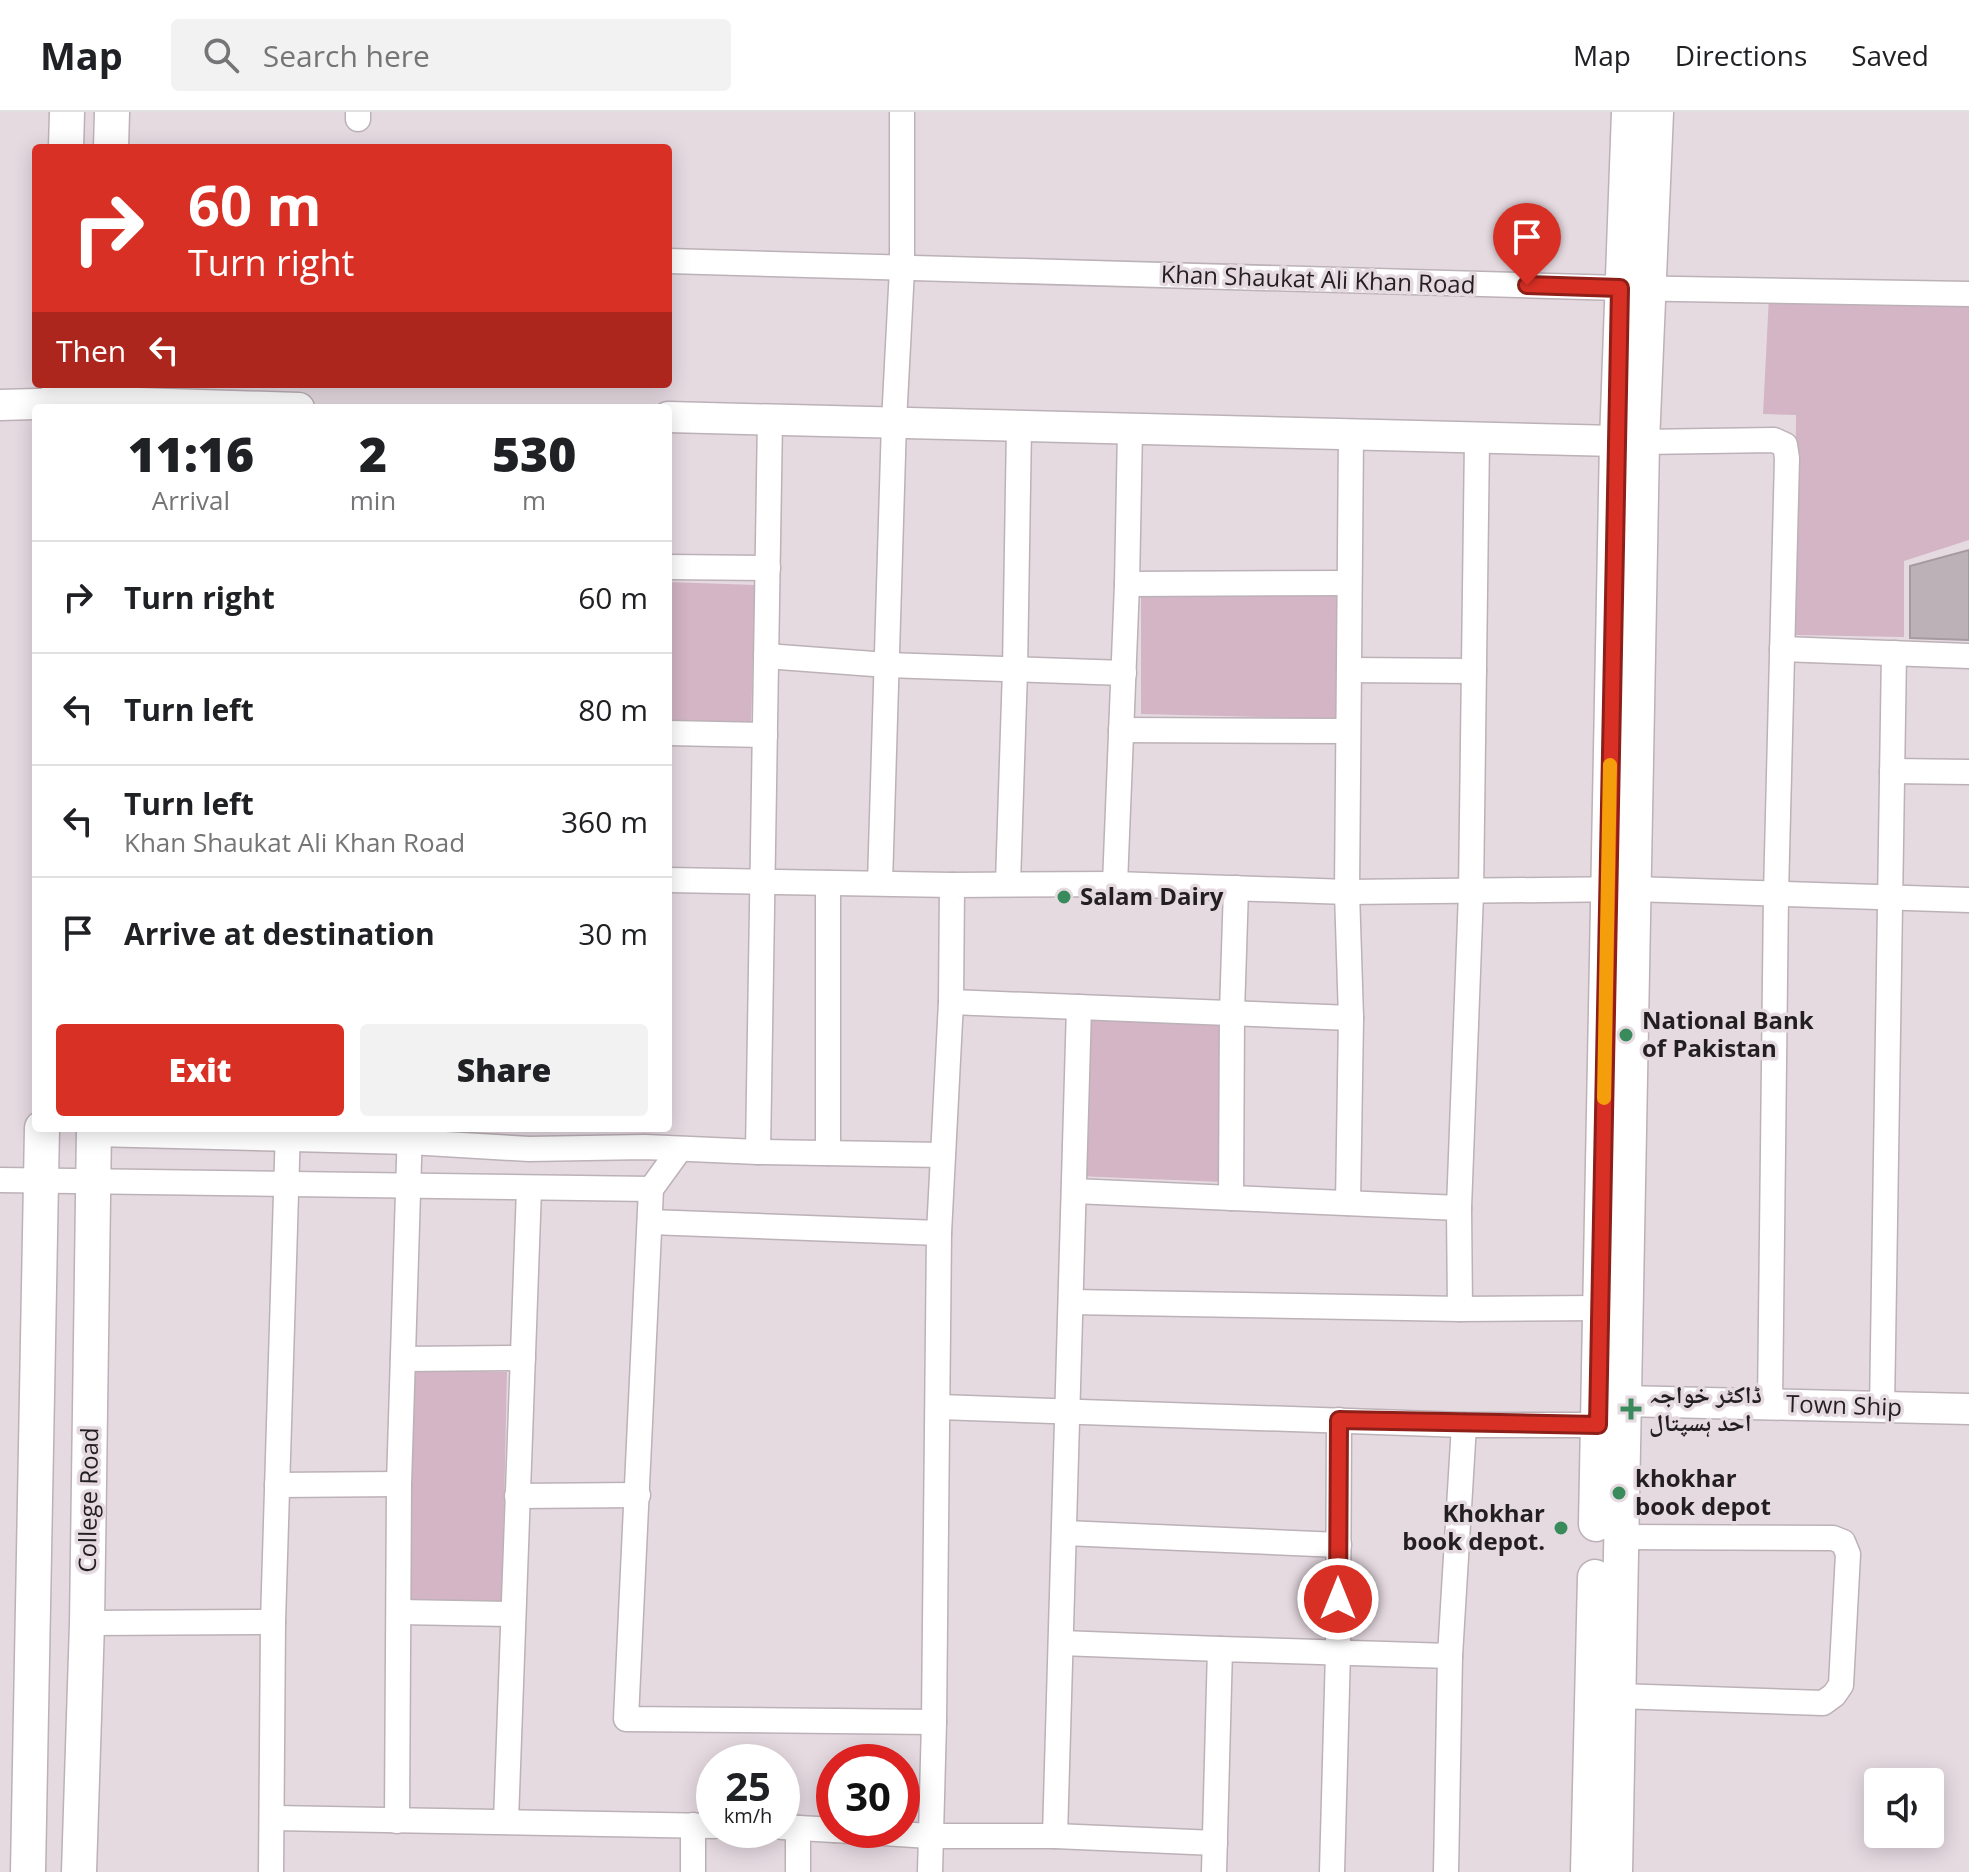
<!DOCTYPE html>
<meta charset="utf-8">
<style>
:root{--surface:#fff;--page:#f2f2f2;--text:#202124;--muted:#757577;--line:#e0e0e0;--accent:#d93025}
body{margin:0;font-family:"Open Sans","Noto Naskh Arabic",sans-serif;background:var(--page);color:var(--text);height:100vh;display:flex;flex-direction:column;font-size:30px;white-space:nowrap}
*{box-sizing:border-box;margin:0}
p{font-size:26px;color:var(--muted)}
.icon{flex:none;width:44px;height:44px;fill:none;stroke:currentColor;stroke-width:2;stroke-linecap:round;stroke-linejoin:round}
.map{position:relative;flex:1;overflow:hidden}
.drawer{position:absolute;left:32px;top:292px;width:640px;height:728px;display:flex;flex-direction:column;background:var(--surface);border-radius:8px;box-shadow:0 4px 20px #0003}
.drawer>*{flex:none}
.banner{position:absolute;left:32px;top:32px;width:640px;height:244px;border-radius:8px;box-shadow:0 4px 20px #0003;background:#d93025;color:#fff;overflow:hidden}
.fabs{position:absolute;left:1864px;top:1656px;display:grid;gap:16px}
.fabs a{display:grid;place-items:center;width:80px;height:80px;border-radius:8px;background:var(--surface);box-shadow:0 4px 20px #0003;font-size:40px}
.speed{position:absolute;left:696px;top:1632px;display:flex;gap:16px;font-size:40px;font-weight:700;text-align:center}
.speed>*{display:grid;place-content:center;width:104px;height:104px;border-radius:50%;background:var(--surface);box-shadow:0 4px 20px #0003;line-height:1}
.speed small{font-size:20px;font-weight:400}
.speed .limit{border:12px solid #d22;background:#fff;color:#111}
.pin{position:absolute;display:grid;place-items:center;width:68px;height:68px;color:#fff;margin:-82px -34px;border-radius:50% 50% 50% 0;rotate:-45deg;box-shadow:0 0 8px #0007}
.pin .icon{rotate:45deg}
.me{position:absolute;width:88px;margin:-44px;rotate:0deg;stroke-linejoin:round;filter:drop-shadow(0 0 6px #0008)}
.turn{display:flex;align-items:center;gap:28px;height:168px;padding:0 24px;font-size:36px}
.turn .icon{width:104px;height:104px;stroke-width:2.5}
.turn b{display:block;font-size:56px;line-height:68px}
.then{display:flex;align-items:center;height:76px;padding:0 24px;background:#0003;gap:16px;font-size:30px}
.eta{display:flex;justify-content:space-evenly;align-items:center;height:136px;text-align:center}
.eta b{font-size:48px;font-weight:800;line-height:56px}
.primary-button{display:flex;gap:16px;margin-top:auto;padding:16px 24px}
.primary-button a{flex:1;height:92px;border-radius:8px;background:var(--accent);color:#fff;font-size:32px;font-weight:800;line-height:92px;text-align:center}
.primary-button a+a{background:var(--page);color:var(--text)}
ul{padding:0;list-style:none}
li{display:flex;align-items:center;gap:24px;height:112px;padding:0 24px;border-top:2px solid var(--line)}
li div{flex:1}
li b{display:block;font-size:30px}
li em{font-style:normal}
header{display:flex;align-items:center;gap:48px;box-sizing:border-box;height:112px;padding:0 40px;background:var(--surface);border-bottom:2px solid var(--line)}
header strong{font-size:38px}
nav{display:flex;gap:44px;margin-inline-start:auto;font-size:28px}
.search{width:560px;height:72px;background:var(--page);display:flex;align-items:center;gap:20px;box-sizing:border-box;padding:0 28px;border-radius:8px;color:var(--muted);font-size:30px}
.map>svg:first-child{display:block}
.green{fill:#d3b5c5}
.building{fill:#bcb1b7;stroke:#a59aa0;stroke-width:2}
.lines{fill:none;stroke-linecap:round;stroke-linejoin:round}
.minor-casing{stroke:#bcb1b7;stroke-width:27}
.tertiary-casing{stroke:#bcb1b7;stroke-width:33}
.secondary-casing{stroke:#bcb1b7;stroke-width:37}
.minor{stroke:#fff;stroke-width:24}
.tertiary{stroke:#fff;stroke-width:30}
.secondary{stroke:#fff;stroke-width:34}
.route-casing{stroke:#8d1f18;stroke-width:20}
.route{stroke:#d93025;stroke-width:14}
.slow{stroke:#f59e0b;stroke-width:14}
.poi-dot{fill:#3a8b5c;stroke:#e6dae1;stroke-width:3}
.labels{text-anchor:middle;stroke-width:7;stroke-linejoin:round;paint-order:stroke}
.street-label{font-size:24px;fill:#231f21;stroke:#e6dae1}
.poi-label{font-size:24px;font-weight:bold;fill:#231f21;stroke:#e6dae1;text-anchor:start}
</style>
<header>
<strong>Map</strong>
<div class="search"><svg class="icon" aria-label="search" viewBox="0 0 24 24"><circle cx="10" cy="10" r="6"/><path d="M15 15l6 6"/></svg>Search here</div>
<nav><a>Map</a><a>Directions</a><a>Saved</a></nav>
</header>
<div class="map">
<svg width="1969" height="1760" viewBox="0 0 1969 1760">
<rect width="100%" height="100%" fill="#e6dae1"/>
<g class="green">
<polygon points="1769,184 1969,188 1969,428 1904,449 1904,525 1794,523 1796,303 1763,302"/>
<polygon points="668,470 755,473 751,611 668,609"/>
<polygon points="1336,481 1337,607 1141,602 1141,483"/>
<polygon points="1084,901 1225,904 1222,1070 1077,1064"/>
<polygon points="408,1258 507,1260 502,1490 403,1488"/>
</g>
<polygon class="building" points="1969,438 1969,528 1910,526 1910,454"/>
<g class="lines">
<defs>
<g id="minor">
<polyline points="358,7 358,0"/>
<polyline points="668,149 1620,176 1969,182"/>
<polyline points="1642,330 1774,328 1785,333 1787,346 1776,782 1770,1292"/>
<polyline points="668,455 768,456"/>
<polyline points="1127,472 1349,471"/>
<polyline points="1782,537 1969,544"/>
<polyline points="766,544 887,553 1124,561"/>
<polyline points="1349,558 1474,559"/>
<polyline points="1121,618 1348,619"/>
<polyline points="668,621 765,623"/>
<polyline points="1892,659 1969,660"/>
<polyline points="668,768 952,773"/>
<polyline points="880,771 894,310 902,157 902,0"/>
<polyline points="1008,771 1015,558 1019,314"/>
<polyline points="1115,772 1127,472 1130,317"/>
<polyline points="951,890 1351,906 1347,780 1351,323"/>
<polyline points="94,1022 410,1030 529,1037 645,1035 758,1040 942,1043"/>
<polyline points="680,1037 651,1077 626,1607 934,1610"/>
<polyline points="758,1040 770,307"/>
<polyline points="828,1041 828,771"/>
<polyline points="0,1068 651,1077"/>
<polyline points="1074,1079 1459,1096 1471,781 1477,327"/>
<polyline points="1231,1086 1232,901 1236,776"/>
<polyline points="1348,1091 1351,906"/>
<polyline points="1459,1096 1460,1197"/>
<polyline points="650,1110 939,1121"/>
<polyline points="1071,1190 1460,1197 1601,1196"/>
<polyline points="403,1247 523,1246"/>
<polyline points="939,1295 1464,1313 1598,1313"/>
<polyline points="1882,1297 1894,541"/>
<polyline points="277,1373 399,1372"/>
<polyline points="517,1384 638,1383"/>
<polyline points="1065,1421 1339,1433"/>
<polyline points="399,1500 513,1502"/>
<polyline points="87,1511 273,1510"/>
<polyline points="1061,1531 1220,1537"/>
<polyline points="1618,1584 1823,1591 1834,1583 1841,1573 1848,1442 1843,1430 1833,1426 1619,1425"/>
<polyline points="273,1706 714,1714"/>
<polyline points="397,1709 399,1372 410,1016"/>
<polyline points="506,1709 529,1077"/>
<polyline points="782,1715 834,1718"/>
<polyline points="835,1718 930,1724 1055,1724 1215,1731"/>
<polyline points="1055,1724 1079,895"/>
<polyline points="271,1760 273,1510 288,1016"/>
<polyline points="693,1760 693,1713"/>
<polyline points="798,1760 798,1716"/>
<polyline points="930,1760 934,1610 939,1121 951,890 952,773 1115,772 1347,780 1633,777 1969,788"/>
<polyline points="1214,1760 1220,1537 1450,1544 1464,1313"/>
<polyline points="1332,1760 1338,1540 1339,1308"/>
<polyline points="1446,1760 1450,1544"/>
</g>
<g id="tertiary">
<polyline points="0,293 107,290 299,296"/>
<polyline points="668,305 1617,329"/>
<polyline points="1623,1289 1969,1297"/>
</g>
<g id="secondary">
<polyline points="66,36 67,0"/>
<polyline points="111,36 112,0"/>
<polyline points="58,296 59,272"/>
<polyline points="107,296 108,272"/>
<polyline points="1596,1412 1617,329 1629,0"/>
<polyline points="28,1760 42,1016"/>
<polyline points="79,1760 87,1511 94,1016"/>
<polyline points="1588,1760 1595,1465"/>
<polyline points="1615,1760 1642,330 1656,0"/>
</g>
</defs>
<use href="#minor" class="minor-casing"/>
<use href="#tertiary" class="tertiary-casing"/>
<use href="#secondary" class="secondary-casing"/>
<use href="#minor" class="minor"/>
<use href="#tertiary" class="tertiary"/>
<use href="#secondary" class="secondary"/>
</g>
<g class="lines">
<defs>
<polyline id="route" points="1338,1487 1339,1308 1598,1313 1620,176 1527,173"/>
</defs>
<use href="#route" class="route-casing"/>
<use href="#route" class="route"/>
<polyline class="slow" points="1604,986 1610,653"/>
</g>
<g class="poi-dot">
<circle cx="1064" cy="785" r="8"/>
<circle cx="1626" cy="923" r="8"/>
<path d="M1627 1285h8v8h8v8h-8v8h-8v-8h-8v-8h8z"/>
<circle cx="1619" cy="1381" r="8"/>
<circle cx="1561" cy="1416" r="8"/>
</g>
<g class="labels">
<g class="street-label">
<text transform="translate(1318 168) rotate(2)" y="8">Khan Shaukat Ali Khan Road</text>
<text transform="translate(1844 1294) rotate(2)" y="8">Town Ship</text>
<text transform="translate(89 1388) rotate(-89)" y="8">College Road</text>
</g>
<g class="poi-label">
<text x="1080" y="793">Salam Dairy</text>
<text x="1642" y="917">National Bank<tspan x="1642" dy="28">of Pakistan</tspan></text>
<text x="1649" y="1291">ڈاکٹر خواجہ<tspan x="1649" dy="28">احد ہسپتال</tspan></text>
<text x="1635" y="1375">khokhar<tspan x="1635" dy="28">book depot</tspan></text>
<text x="1545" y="1410" text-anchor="end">Khokhar<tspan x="1545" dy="28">book depot.</tspan></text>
</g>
</g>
</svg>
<div class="fabs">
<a><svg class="icon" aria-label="sound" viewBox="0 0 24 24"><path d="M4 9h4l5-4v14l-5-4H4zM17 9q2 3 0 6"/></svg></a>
</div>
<div class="speed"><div>25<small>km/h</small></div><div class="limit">30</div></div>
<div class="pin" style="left:1527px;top:173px;background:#d93025"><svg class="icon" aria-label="arrive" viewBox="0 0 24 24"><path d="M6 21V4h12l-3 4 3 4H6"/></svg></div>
<svg class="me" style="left:1338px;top:1487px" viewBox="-20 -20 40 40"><circle r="17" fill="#d93025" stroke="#fff" stroke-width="3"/><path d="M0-11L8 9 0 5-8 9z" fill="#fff"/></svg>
<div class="banner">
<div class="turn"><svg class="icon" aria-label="right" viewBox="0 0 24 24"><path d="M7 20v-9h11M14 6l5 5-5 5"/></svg><div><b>60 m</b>Turn right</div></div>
<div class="then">Then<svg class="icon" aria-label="left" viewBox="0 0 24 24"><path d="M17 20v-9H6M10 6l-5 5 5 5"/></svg></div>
</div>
<section class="drawer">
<div class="eta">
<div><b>11:16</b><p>Arrival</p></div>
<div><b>2</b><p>min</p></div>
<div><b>530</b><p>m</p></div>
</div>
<ul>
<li><svg class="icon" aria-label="right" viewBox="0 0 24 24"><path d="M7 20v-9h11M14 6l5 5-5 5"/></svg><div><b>Turn right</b></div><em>60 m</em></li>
<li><svg class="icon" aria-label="left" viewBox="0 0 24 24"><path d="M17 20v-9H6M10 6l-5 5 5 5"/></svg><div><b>Turn left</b></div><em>80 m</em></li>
<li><svg class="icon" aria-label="left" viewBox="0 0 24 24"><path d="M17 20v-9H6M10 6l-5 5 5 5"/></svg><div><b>Turn left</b><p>Khan Shaukat Ali Khan Road</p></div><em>360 m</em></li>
<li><svg class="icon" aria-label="arrive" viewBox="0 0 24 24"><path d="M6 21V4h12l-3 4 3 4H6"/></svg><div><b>Arrive at destination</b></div><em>30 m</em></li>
</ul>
<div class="primary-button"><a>Exit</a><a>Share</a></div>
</section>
</div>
